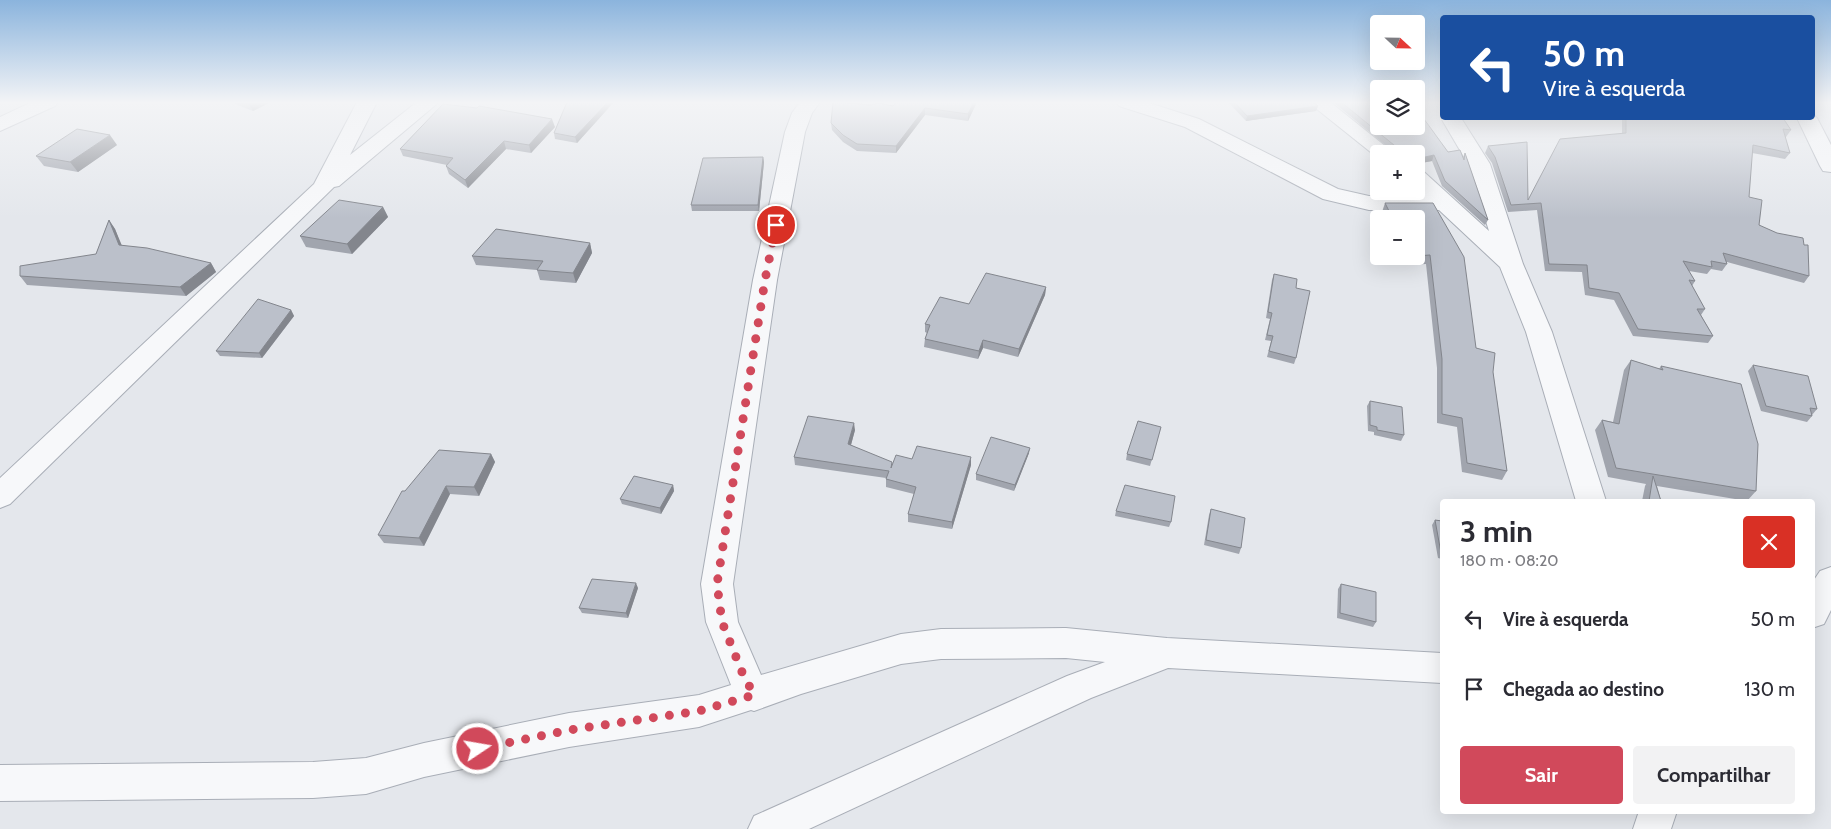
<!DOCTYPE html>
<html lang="pt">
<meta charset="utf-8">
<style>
:root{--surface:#fff;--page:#f2f2f3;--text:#2b2b33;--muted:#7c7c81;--accent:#d1495b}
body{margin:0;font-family:Cabin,sans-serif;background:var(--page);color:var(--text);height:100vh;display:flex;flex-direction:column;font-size:19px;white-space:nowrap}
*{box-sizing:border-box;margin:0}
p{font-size:16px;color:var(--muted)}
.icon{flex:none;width:28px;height:28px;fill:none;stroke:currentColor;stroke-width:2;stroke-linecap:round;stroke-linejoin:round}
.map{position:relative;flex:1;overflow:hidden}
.drawer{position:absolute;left:1440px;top:499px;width:375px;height:315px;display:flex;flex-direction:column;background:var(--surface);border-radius:5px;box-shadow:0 5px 20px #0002}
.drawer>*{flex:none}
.hud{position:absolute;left:1440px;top:15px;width:375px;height:105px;border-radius:5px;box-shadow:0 5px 20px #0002;background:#1a4fa0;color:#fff;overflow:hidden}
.needle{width:32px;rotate:112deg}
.tools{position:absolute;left:1370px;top:15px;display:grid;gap:10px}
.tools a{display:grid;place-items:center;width:55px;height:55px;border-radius:5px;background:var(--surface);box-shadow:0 5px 20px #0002;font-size:25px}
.pin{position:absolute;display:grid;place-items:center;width:42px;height:42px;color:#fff;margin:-21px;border:2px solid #fff;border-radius:50%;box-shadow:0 1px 5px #0007}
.me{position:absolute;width:55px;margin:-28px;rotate:78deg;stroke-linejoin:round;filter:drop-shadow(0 0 4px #0008)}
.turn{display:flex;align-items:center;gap:18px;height:105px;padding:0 20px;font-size:22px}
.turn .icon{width:65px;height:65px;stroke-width:2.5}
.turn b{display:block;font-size:35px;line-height:42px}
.round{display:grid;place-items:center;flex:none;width:52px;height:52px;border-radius:5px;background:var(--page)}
.summary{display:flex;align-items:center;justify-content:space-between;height:85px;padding:0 20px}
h1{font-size:30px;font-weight:800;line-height:38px}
.primary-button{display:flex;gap:10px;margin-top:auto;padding:10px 20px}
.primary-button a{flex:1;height:58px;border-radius:5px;background:var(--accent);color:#fff;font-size:20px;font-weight:800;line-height:58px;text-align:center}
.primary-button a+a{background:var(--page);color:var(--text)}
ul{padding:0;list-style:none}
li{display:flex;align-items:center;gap:15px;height:70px;padding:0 20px}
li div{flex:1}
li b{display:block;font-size:19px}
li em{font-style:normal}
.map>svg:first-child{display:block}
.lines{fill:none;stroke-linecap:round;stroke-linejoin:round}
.street-casing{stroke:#a9aeb7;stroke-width:2}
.street{fill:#f7f8fa;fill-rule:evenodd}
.wall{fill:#a1a5ae}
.shaded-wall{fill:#83868d}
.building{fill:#bbc0ca;stroke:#83868d}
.route{stroke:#d1495b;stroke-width:9;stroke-dasharray:0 16.2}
</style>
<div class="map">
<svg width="1831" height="829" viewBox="0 0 1831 829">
<rect width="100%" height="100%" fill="#e4e7ec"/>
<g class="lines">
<defs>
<g id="street">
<polygon points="32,102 58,102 55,106 0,131 0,117"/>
<polygon points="357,102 377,102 350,155 417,102 439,102 339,186 334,187 10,504 0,508 0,478 314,184"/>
<polygon points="800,102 820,102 812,113 805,132 777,280 733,584 738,622 761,675 901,634 941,629 1066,628 1167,638 1442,653 1442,683 1168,668 1091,698 809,829 748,829 754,816 1067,676 1105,662 1066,658 941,659 901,664 801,694 754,711 751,710 699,727 569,747 424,777 366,794 313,798 0,801 0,765 313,762 366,758 424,743 569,713 699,695 731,685 706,622 701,584 753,280 785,132 792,113"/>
<polygon points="1116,102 1146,102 1199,119 1338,189 1369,196 1424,196 1416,189 1416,171 1424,172 1489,231 1468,164 1441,118 1442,116 1442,118 1461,118 1490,164 1523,264 1552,332 1606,501 1576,501 1526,332 1500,267 1439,210 1369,210 1323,199 1185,127 1119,106"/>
<polygon points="1308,102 1330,102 1395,154 1379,154 1378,158"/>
<polygon points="1812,113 1817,118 1831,145 1831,172 1823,171 1820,166 1797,118 1812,118"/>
<polygon points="1831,567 1831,610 1824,624 1812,628 1812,583 1820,571"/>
<polygon points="1639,811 1677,811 1671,829 1633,829"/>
</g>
</defs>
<use href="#street" class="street-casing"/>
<use href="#street" class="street"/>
</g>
<g class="wall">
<polygon points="230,102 271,102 253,111"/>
<polygon points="567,102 613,102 613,103 577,143 555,139 554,133"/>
<polygon points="977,102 968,121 925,115 896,153 857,151 843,142 832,130 831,123 870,105 893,106"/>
<polygon points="1228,102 1313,102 1318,106 1316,111 1246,121"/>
<polygon points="1333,102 1379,102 1448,152 1463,157 1465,153 1488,220 1485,225 1442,186 1432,161 1416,164 1416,154 1396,154"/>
<polygon points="1622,118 1783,118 1791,130 1786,137 1785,137 1790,153 1785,159 1752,153 1749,197 1759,225 1809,276 1804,283 1727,262 1727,264 1722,271 1711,269 1707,274 1689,271 1695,281 1692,286 1705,309 1701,315 1713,336 1708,343 1633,336 1614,300 1585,295 1582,272 1545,271 1537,210 1508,212 1492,163 1485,153 1488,146 1528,200 1622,133"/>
<polygon points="555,127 531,153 506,149 468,188 449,174 446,166 447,165 403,156 400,149"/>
<polygon points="117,145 78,172 44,166 36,156"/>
<polygon points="763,157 764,162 759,211 692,211 691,205"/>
<polygon points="1385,203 1433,203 1476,348 1493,372 1507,471 1502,480 1462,472 1457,427 1437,423 1437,368 1426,264 1407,265 1403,256 1416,256 1416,219 1385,219 1382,212"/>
<polygon points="383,207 388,217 352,254 306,247 300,236"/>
<polygon points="109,220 115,229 121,245 211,263 216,272 186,296 27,285 20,276 96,254"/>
<polygon points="590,243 592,253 576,283 540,280 537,270 476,265 472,256"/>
<polygon points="1274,274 1296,288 1296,358 1294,364 1267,357 1271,341 1265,340 1270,319 1266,318 1272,280"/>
<polygon points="1046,287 1045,295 1018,357 983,348 978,359 924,347 925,339 927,333 925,332 925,324 969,304"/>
<polygon points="291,310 294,316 262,358 220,356 216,351"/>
<polygon points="1631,360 1659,369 1661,366 1756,491 1747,501 1657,486 1661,501 1642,501 1645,486 1646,484 1608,477 1595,430 1602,420 1613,422 1624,370"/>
<polygon points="1753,365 1817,409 1812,415 1812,416 1807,422 1761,411 1748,371"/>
<polygon points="1370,401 1404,435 1401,441 1374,435 1374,432 1368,431 1367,406"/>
<polygon points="1161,427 1150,466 1126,460 1127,454"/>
<polygon points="855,430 851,445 892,464 912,459 971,465 952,529 908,522 908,514 914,494 886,487 886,478 795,465 794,457"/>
<polygon points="1029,453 1014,491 976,480 976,474"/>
<polygon points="491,454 495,462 479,496 450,494 424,546 384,543 378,535 405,491"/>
<polygon points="673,485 674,491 661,514 622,504 620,499"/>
<polygon points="1211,509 1241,548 1239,554 1204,545 1209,515"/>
<polygon points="1116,511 1171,522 1169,527 1115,516"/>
<polygon points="1435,520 1442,521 1442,559 1438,558 1432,525"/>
<polygon points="1341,584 1376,622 1373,627 1337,618 1338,589"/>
<polygon points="638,588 628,618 582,613 579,608"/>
</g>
<g class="shaded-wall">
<polygon points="252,102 271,102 253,111 249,104"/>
<polygon points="608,102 613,102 613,103 577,143 575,137"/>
<polygon points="974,102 977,102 968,121 968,114"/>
<polygon points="1318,106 1316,111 1246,121 1247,116"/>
<polygon points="925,108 925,115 896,153 896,146"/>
<polygon points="552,119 555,127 531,153 529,145"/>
<polygon points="110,135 117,145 78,172 70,162"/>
<polygon points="504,141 506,149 468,188 465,180"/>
<polygon points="1434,155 1432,161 1416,164 1416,159"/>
<polygon points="763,157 764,162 759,211 758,205"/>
<polygon points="383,207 388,217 352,254 347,244"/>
<polygon points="109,220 115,229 125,253 119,245"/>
<polygon points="590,243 592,253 576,283 573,273"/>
<polygon points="211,263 216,272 186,296 180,287"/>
<polygon points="1046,287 1045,295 1018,357 1019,349"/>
<polygon points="291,310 294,316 262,358 259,353"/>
<polygon points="983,340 983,348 978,359 979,351"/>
<polygon points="854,423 855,430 849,452 848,444"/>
<polygon points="1030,448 1029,453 1014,491 1015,485"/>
<polygon points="491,454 495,462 479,496 474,487"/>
<polygon points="971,457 971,465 952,529 952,522"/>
<polygon points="673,485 674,491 661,514 660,508"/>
<polygon points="446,486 450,494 424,546 419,538"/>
<polygon points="636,583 638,588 628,618 626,613"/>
</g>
<g class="building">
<polygon points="567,102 608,102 575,137 554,133"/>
<polygon points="833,102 841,102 870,105 879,103 893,106 896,102 974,102 968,114 925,108 896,146 857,144 843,135 831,123"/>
<polygon points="1234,102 1313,102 1318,106 1247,116"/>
<polygon points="1341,102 1379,102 1379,126 1416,126 1416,108 1448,152 1460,150 1464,160 1465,153 1488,220 1445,181 1434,155 1416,159 1416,154 1405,154"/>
<polygon points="443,104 477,108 479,106 552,119 529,145 504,141 465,180 446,166 453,158 400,149"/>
<polygon points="1626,118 1783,118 1791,130 1783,129 1790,153 1753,145 1749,197 1762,200 1759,225 1777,233 1803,238 1804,245 1808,245 1809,276 1723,253 1727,264 1711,261 1712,267 1683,261 1695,281 1689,280 1705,309 1697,309 1713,336 1638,329 1619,293 1589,288 1587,265 1549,264 1541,203 1511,205 1495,157 1488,146 1527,142 1528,200 1560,139 1626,133"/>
<polygon points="77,129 110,135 70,162 36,156"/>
<polygon points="763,157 758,205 691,205 703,158"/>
<polygon points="339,200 383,207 347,244 300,236"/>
<polygon points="1385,203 1433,203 1464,257 1476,348 1495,353 1493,372 1507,471 1467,463 1462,418 1442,414 1442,359 1430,255 1416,256 1416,219 1393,219"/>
<polygon points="109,220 119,245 147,248 211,263 180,287 20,276 20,266 96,254"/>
<polygon points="496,229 590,243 573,273 537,270 543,261 472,256"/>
<polygon points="986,273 1046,287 1019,349 983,340 979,351 925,339 930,325 925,324 940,297 969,304"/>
<polygon points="1274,274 1297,279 1296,288 1310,291 1296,358 1269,351 1273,336 1267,335 1272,313 1268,312"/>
<polygon points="258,299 291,310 259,353 216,351"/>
<polygon points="1631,360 1663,370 1661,366 1741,384 1758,444 1756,491 1616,468 1602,420 1619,424"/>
<polygon points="1753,365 1808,376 1817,409 1810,408 1812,416 1766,406"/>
<polygon points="1370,401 1402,407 1404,435 1377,430 1377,427 1370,425"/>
<polygon points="808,416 854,423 848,444 892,462 891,468 896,455 912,459 917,446 971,457 952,522 908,514 916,487 886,479 889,471 794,457"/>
<polygon points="1138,421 1161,427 1152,460 1127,454"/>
<polygon points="991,437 1030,448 1015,485 976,474"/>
<polygon points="439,450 491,454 474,487 446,486 419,538 378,535 402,491 405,491"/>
<polygon points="634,476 673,485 660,508 620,499"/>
<polygon points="1653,476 1661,501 1649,501"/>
<polygon points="1125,485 1175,496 1171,522 1116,511"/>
<polygon points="1211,509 1245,518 1241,548 1206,540"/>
<polygon points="1435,520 1442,521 1442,553 1441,553"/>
<polygon points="592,579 636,583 626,613 579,608"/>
<polygon points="1341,584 1376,592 1376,622 1340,613"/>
</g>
<linearGradient id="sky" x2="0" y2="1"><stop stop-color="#8bb4dd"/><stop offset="0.47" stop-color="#f3f4f6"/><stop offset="1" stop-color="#f3f4f6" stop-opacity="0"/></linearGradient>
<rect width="1831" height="218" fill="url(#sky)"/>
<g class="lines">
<polyline class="route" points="478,749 569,730 699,711 754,695 742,672 722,622 717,584 765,280 776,225"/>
</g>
</svg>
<div class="tools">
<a><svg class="needle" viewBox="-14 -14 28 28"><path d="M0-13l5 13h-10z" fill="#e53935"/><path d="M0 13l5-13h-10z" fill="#7c7c81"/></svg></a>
<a><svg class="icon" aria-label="layers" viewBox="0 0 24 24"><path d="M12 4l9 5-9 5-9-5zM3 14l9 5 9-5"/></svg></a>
<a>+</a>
<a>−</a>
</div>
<div class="pin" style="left:776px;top:225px;background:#d93025"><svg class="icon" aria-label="arrive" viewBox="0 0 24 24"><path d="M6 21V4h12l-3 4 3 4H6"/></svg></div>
<svg class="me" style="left:478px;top:749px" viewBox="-20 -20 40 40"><circle r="17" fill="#d1495b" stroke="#fff" stroke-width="3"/><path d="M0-11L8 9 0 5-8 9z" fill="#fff"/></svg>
<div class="hud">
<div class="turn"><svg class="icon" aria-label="left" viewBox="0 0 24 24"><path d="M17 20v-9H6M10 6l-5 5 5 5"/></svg><div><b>50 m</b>Vire à esquerda</div></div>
</div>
<section class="drawer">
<div class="summary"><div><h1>3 min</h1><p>180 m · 08:20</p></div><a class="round" style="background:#d93025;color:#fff"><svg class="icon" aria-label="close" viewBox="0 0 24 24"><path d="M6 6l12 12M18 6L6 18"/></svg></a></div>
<ul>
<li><svg class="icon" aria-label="left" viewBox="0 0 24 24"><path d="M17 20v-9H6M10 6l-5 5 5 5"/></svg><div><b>Vire à esquerda</b></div><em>50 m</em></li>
<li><svg class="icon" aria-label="arrive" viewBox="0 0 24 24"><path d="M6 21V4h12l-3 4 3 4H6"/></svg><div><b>Chegada ao destino</b></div><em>130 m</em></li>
</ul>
<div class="primary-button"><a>Sair</a><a>Compartilhar</a></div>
</section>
</div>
